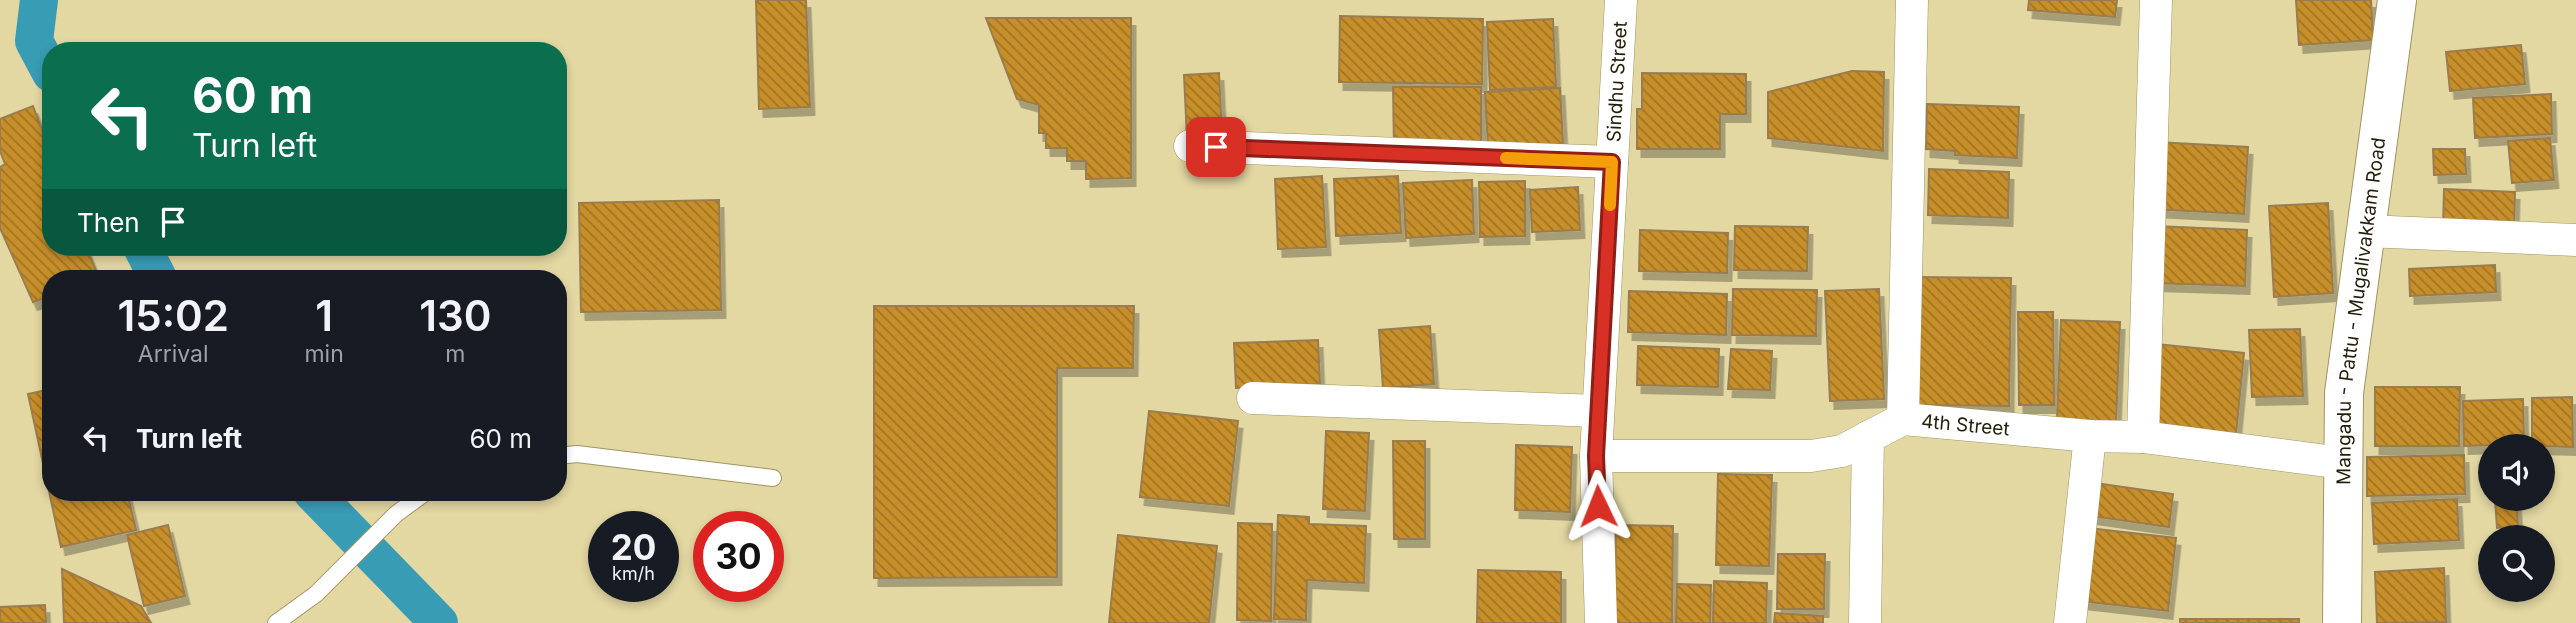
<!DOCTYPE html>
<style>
:root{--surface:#171b24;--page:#242831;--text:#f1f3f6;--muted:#9ea1a6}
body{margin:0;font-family:Inter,sans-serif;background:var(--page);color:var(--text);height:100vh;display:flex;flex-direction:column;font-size:26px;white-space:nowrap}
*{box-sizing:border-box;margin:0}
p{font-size:23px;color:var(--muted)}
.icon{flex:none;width:38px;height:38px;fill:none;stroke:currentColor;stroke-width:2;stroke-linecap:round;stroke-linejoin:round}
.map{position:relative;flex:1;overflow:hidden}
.panel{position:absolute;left:42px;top:270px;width:525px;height:231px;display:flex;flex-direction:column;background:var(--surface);border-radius:28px;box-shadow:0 4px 10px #0003}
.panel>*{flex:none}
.banner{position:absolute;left:42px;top:42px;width:525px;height:214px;border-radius:28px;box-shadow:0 4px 10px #0003;background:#0b6e4f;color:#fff;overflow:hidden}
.tools{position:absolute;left:2478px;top:434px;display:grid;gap:14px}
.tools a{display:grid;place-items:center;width:77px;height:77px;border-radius:50%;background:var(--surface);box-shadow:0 4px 10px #0003;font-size:35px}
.speed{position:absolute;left:588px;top:511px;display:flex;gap:14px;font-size:35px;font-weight:700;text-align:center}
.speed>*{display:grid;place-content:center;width:91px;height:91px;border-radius:50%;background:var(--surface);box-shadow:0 4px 10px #0003;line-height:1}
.speed small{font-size:18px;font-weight:400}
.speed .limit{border:10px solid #d22;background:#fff;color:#111}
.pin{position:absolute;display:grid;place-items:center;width:60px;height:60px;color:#fff;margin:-30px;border-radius:14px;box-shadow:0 4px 10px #0006}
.me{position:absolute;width:77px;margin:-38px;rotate:358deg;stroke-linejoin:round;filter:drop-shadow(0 0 5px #0008)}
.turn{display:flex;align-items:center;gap:24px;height:147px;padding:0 35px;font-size:32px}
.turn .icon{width:91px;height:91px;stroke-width:2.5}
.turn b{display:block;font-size:49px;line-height:60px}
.then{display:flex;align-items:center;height:66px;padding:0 35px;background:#0003;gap:14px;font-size:26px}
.eta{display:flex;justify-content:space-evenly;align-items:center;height:119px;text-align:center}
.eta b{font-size:42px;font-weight:600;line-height:49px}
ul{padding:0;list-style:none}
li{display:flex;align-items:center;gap:21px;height:98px;padding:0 35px}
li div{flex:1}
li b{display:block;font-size:26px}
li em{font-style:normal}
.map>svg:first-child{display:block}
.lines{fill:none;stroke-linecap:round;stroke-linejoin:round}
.canal{stroke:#389cb5;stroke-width:38}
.building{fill:url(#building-back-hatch);stroke:#997c50;stroke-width:2;filter:url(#shadow)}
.service-casing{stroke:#a09561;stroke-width:18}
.minor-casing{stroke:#a09561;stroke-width:33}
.tertiary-casing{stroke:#a09561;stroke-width:40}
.service{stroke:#fff;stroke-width:16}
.minor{stroke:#fff;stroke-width:32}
.tertiary{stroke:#fff;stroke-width:38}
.route-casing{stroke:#8d1f18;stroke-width:18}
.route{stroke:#d93025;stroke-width:12}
.slow{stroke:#f59e0b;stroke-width:12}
.labels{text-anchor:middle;stroke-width:5;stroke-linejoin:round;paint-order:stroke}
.street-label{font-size:19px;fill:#221e09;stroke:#e3d7a2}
</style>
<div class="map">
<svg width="2576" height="623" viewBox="0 0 2576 623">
<defs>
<pattern id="building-back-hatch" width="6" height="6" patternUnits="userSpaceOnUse" patternTransform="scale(1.75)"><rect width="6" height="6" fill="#c78f2b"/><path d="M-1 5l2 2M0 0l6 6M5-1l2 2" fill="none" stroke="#a17423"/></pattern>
<filter id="shadow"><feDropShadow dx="4.5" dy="8" stdDeviation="0" flood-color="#0004"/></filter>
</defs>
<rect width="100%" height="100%" fill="#e3d7a2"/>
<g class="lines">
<g class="canal">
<polyline points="39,0 34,41 51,73"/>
<polyline points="142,247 158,278"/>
<polyline points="312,492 439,623"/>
</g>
</g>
<g class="building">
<polygon points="756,0 806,0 810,107 759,109"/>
<polygon points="2029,0 2117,0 2115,17 2028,10"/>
<polygon points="2296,0 2371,0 2373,40 2299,45"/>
<polygon points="1340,16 1483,19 1482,84 1339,82"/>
<polygon points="986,18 1131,18 1131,178 1086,179 1086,161 1067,161 1067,148 1046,148 1046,133 1039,133 1039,105 1017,99"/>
<polygon points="1553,19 1556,87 1490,90 1487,22"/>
<polygon points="2521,45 2525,84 2450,91 2446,52"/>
<polygon points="1852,71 1884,72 1883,151 1768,138 1768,92"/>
<polygon points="1219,73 1222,137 1187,139 1184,75"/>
<polygon points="1642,73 1746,74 1746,114 1720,114 1720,149 1637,149 1637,109 1642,109"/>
<polygon points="1393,87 1481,87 1481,148 1394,148"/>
<polygon points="1560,88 1563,144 1488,148 1485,92"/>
<polygon points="2551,94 2552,134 2475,138 2473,98"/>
<polygon points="1927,104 2019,107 2017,158 1955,155 1955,151 1926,149"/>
<polygon points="33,106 51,154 51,247 86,247 99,278 51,278 51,296 33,302 0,228 0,167 5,164 0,151 0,119"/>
<polygon points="2550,138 2554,180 2512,183 2508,141"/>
<polygon points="2156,142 2248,147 2244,214 2152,209"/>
<polygon points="2433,149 2465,149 2466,174 2434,175"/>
<polygon points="1929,169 2009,172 2008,218 1928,215"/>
<polygon points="1322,176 1326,247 1278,249 1275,179"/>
<polygon points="1398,176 1401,233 1336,236 1334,179"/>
<polygon points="1472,180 1474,234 1406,238 1403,183"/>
<polygon points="1525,181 1525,236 1480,237 1479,182"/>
<polygon points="1578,187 1580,230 1532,232 1530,190"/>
<polygon points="2444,189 2515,192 2514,229 2443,227"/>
<polygon points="719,200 721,310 581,312 579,203"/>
<polygon points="2328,203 2333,293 2274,297 2269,206"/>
<polygon points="1735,226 1808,227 1807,271 1734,270"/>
<polygon points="2155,226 2247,230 2245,286 2153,283"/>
<polygon points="1640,230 1728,233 1727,273 1639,271"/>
<polygon points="2495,265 2496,292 2410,296 2409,269"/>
<polygon points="1918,277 2011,278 2009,406 1915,405"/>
<polygon points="1733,289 1817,290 1816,336 1732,335"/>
<polygon points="1879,289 1884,399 1830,401 1825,291"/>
<polygon points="1629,291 1727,294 1726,335 1628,332"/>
<polygon points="874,306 1134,306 1133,368 1057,368 1057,577 874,578"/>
<polygon points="2018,312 2053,312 2054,405 2019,405"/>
<polygon points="2061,320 2120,322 2116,422 2057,420"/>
<polygon points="1430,326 1434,384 1383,388 1379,330"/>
<polygon points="2300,329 2303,396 2252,397 2249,330"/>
<polygon points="1318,340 1320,384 1236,388 1234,343"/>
<polygon points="2156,344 2244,353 2236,434 2149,425"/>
<polygon points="1638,346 1719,349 1718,387 1637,385"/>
<polygon points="1731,349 1772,351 1770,390 1728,389"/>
<polygon points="2375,387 2460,387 2459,446 2375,446"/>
<polygon points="51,389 51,492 127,492 136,530 61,547 28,394"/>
<polygon points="2572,397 2573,447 2532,446 2532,398"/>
<polygon points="2523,399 2524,444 2464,446 2463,401"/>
<polygon points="1149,411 1238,421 1229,506 1140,497"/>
<polygon points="1326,431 1369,433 1365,511 1323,509"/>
<polygon points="1393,441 1425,441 1425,539 1394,539"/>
<polygon points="1516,445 1572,447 1570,512 1515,510"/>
<polygon points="2464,455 2465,494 2367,496 2367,457"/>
<polygon points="1718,474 1772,475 1769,566 1716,565"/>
<polygon points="2088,482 2173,494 2169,527 2084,515"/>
<polygon points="2457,499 2459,540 2374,544 2372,503"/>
<polygon points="2495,499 2516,499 2518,526 2497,528"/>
<polygon points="1278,515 1309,517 1309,524 1366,526 1364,583 1307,580 1306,620 1274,619"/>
<polygon points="1238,523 1272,524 1271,621 1237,620"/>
<polygon points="168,525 185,596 144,606 127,535"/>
<polygon points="1616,525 1673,526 1672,623 1615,623"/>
<polygon points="2088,528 2176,538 2168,611 2081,601"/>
<polygon points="1118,535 1217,546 1209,623 1109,623"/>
<polygon points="1778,554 1825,554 1824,609 1777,609"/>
<polygon points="2444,568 2446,622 2377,623 2375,572"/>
<polygon points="62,569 141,606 151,623 64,623"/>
<polygon points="1478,570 1561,572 1561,623 1477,623"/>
<polygon points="1714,581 1767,583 1766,623 1713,623"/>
<polygon points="1677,584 1711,585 1710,623 1676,623"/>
<polygon points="45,605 46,623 0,623 0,607"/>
<polygon points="1775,613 1823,616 1823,623 1774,623"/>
<rect x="2180" y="619" width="119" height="4"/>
</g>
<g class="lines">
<defs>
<g id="service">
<polyline points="558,456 577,454 773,478"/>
<polyline points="276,623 316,594 396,514 426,492"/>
</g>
<g id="minor">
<polyline points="1190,146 1612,162"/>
<polyline points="2366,231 2576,240"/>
<polyline points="1253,398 1598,411"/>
<polyline points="1903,419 1912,0"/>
<polyline points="2143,437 2156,0"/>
<path id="s1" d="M1596 456H1811L1842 451 1903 419 2090 436 2143 437 2342 463"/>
<path id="s2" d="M1601 623 1596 456 1621 0"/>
<polyline points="1865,623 1868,437"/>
<polyline points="2070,623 2090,436"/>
</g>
<g id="tertiary">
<path id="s3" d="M2342 623 2344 393 2397 0"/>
</g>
</defs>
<use href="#service" class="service-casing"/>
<use href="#minor" class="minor-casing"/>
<use href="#tertiary" class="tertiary-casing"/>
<use href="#service" class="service"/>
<use href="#minor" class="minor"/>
<use href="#tertiary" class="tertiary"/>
</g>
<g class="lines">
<defs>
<polyline id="route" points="1216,147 1612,162 1596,456 1598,506"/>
</defs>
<use href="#route" class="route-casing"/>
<use href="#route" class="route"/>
<polyline class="slow" points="1506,158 1612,162 1610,205"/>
</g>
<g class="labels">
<g class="street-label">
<text dy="7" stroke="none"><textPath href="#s2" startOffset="542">Sindhu Street</textPath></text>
<text dy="7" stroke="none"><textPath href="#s3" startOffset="313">Mangadu - Pattu - Mugalivakkam Road</textPath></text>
<text dy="7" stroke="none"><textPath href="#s1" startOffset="378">4th Street</textPath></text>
</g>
</g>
</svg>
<div class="tools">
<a><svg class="icon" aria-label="sound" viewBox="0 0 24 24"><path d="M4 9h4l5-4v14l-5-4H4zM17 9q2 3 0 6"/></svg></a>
<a><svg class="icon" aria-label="search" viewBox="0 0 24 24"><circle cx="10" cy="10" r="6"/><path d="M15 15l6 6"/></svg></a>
</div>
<div class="speed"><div>20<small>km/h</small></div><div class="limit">30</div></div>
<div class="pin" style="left:1216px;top:147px;background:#d93025"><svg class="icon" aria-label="arrive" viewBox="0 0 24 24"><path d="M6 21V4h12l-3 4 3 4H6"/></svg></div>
<svg class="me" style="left:1598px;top:506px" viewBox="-20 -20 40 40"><path d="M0-17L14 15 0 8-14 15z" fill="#d93025" stroke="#fff" stroke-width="4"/></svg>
<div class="banner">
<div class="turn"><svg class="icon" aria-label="left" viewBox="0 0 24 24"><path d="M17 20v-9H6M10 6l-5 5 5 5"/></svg><div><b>60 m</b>Turn left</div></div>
<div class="then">Then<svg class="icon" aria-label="arrive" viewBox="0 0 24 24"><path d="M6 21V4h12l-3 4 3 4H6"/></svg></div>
</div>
<section class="panel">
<div class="eta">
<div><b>15:02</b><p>Arrival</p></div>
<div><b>1</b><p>min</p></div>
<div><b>130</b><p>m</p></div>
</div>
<ul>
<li><svg class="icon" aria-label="left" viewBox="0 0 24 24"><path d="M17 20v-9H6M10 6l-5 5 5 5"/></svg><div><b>Turn left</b></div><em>60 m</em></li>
</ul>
</section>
</div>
